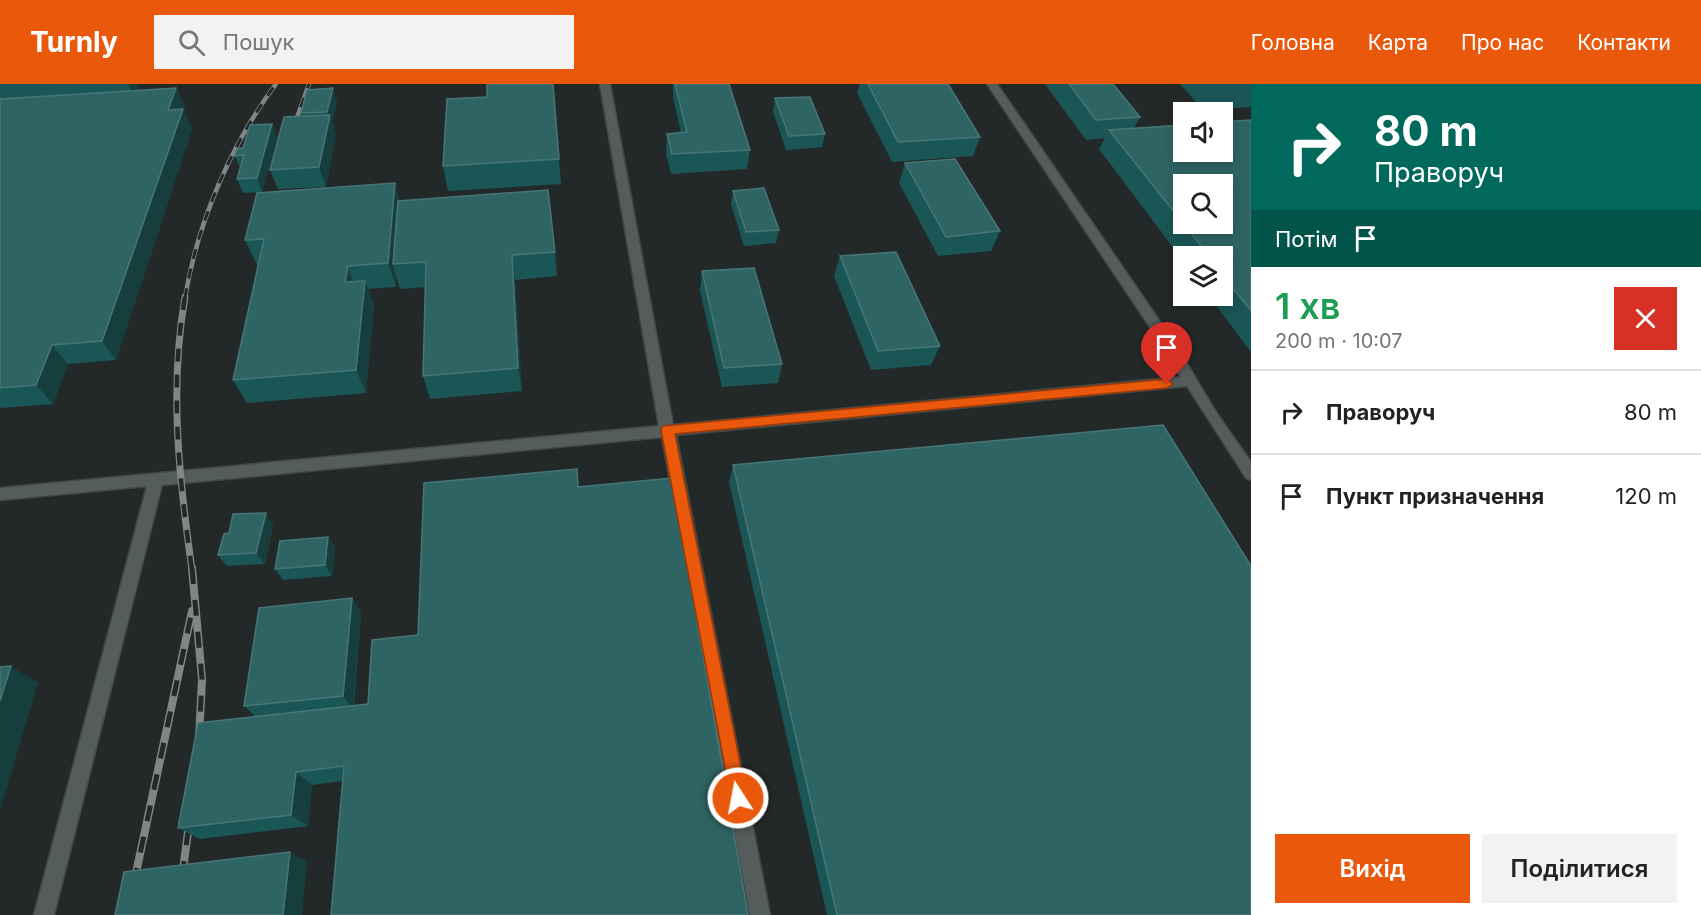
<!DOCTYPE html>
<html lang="uk">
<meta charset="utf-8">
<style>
:root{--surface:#fff;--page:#f2f2f2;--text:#222;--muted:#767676;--line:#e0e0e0;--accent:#ea580c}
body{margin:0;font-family:Inter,sans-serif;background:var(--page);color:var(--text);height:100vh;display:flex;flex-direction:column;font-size:22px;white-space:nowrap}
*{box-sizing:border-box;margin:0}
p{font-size:20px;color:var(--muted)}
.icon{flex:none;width:33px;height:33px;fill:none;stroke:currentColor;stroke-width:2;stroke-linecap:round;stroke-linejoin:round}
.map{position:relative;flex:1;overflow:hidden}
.side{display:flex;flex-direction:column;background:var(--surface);width:450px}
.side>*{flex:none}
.top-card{background:#00695c;color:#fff;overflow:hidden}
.controls{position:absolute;left:1173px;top:18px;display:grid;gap:12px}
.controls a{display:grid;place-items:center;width:60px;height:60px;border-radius:0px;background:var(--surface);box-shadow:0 3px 9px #0003;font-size:30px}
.pin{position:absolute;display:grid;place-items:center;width:51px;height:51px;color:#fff;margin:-62px -26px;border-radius:50% 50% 50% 0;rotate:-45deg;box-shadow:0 0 6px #0007}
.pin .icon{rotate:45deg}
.me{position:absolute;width:66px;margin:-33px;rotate:349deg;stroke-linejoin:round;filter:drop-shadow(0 0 4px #0008)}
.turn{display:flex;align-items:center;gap:21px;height:126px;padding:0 24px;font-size:27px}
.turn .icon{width:78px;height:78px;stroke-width:2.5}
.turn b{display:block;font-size:42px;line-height:51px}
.then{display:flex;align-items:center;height:57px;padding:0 24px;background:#0003;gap:12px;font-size:22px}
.round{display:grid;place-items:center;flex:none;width:63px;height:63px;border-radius:0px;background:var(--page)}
.headline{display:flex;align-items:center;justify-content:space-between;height:102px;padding:0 24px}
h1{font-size:36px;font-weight:600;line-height:45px;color:#1e9e55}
.cta{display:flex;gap:12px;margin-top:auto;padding:12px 24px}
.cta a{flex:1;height:69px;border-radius:0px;background:var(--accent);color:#fff;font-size:24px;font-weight:600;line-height:69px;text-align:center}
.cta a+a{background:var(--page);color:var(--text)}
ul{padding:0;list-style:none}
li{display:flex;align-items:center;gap:18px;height:84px;padding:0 24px;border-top:2px solid var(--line)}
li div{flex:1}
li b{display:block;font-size:22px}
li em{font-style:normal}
header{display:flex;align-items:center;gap:36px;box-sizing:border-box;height:84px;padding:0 30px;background:var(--accent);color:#fff}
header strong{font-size:28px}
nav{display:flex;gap:33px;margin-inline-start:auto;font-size:21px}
.search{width:420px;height:54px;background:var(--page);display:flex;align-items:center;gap:15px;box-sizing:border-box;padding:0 21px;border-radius:0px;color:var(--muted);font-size:22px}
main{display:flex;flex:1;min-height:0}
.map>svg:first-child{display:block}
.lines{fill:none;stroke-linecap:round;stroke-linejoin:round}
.lane-casing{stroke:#404646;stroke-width:3}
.lane{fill:#555c5c;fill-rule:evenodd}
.rail-far2-casing{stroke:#808585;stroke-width:4.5}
.rail-far1-casing{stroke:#808585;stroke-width:7}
.rail-casing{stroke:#808585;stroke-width:8}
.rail-far2{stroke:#232929;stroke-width:3;stroke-dasharray:10;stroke-linecap:butt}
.rail-far1{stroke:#232929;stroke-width:4.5;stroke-dasharray:13;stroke-linecap:butt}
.rail{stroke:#232929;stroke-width:5;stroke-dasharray:16;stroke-linecap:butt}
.wall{fill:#1a5655}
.shaded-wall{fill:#153e3d}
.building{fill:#2e6463;stroke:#487676;stroke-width:1.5;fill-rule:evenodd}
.route{fill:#ea580c;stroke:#983908;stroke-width:1.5}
</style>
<header>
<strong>Turnly</strong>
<div class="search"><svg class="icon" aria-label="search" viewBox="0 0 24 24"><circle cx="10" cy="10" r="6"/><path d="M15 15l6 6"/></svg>Пошук</div>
<nav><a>Головна</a><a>Карта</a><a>Про нас</a><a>Контакти</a></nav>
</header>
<main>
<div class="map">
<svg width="1251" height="831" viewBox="0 0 1251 831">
<rect width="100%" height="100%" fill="#232929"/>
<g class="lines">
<defs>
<polygon id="lane" points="600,0 610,0 673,341 1181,293 1164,264 987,0 997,0 1174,258 1216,328 1251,378 1251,396 1246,394 1187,302 676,351 770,831 750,831 662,353 162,401 54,831 34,831 147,402 0,416 0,404 659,342"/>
</defs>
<use href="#lane" class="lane-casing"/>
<use href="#lane" class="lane"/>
<defs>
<g id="rail-far2">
<polyline points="294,42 309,0"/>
<path d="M185 214C197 140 231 60 276 0"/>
</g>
<path id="rail-far1" d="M185 213C169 304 179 394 192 486"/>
<g id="rail">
<polyline points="192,484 202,595 199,655"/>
<polyline points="182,793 190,733"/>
<polyline points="127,831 192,527"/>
</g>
</defs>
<use href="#rail-far2" class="rail-far2-casing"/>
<use href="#rail-far1" class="rail-far1-casing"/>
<use href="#rail" class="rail-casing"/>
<use href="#rail-far2" class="rail-far2"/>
<use href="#rail-far1" class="rail-far1"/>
<use href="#rail" class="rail"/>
</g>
<g class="wall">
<polygon points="0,0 139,0 136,6 176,4 185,23 184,27 192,45 116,276 68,280 53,320 0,324"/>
<polygon points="553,0 561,100 448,107 443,82 487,13"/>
<polygon points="673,0 729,0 750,66 747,85 671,90 666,69 667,50 681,49 673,13"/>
<polygon points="860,0 948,0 980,53 973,72 892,78 857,9"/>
<polygon points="1045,0 1113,0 1140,33 1134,44 1251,36 1251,268 1209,212 1222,212 1222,172 1184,172 1184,178 1099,65 1105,54 1086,56"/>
<polygon points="1180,0 1251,0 1251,23 1203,26"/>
<polygon points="775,14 825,50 822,63 786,66 773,28"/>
<polygon points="337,18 332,37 336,51 326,103 278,105 270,86 302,33 301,29"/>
<polygon points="272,40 277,54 262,108 243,109 237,95 240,84 235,72"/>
<polygon points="905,79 1000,147 991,167 938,172 899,99"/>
<polygon points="395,99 399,116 555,168 557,192 515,196 522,307 430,315 423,292 426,203 400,205 396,192 396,203 368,205 374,221 366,309 247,319 233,296 258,181 257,181 245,156"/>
<polygon points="733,107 779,146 776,159 744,162 731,120"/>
<polygon points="840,172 940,262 931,281 871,286 834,192"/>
<polygon points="702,187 782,280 778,299 722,303 700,207"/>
<polygon points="733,381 1251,831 827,831 729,398"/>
<polygon points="577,385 343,697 312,701 308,742 200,755 178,744 256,633 244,622 352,514 361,529 354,622 368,620 418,551"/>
<polygon points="273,441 265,480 227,482 218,471 229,449"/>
<polygon points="328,453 335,464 332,492 283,496 275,485"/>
</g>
<g class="shaded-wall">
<polygon points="128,0 139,0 134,12"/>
<polygon points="176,4 185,23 184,27 192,45 116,276 102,257 168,26"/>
<polygon points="333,4 337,18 332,37 336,51 326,103 319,83 329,36 327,28"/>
<polygon points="272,40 277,54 262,108 257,94"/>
<polygon points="395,99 401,124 393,180 396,192 396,203 388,179"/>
<polygon points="512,171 515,196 522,307 518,284"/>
<polygon points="348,182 356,206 345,198"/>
<polygon points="365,197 374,221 366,309 356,286"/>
<polygon points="52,261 68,280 53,320 36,301"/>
<polygon points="266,429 273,441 265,480 256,469"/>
<polygon points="328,453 335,464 332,492 325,481"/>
<polygon points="352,514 361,529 353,624 343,612"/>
<polygon points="11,582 38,599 0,727 0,617"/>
<polygon points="296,688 312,701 308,742 291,731"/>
<polygon points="290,768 307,778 302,831 283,831"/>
</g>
<g class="building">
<polygon points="487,0 553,0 559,75 443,82 447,15 487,13"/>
<polygon points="675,0 729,0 750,66 672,70 667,50 687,48"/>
<polygon points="868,0 948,0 980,53 898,58"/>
<polygon points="1069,0 1113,0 1140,33 1096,36"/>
<polygon points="176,4 168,26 183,25 102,257 52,261 36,301 0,304 0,15"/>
<polygon points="333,4 327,28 301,29 307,6"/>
<polygon points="810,13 825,50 789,52 775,14"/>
<polygon points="330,31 319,83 270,86 284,33"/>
<path d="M1251 36V227L1222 190V172H1209L1109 46 1184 41V68H1222V38ZM1184 100H1222V140H1184Z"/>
<polygon points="272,40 257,94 237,95 244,71 235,72 237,65 243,64 250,41"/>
<polygon points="955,75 1000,147 946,153 905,79"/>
<polygon points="395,99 388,179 348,182 345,198 365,197 356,286 233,296 264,155 245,156 257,109"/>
<polygon points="764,104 779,146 746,148 733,107"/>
<polygon points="548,106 555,168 512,171 518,284 423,292 426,178 393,180 398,117"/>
<polygon points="896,168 940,262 878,267 840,172"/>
<polygon points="754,184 782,280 724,284 702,187"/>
<polygon points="1163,341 1251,482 1251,831 837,831 733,381"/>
<polygon points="577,385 578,403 672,394 748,831 331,831 344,682 296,688 291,731 178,744 198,639 368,620 372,556 418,551 424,399"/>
<polygon points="266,429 256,469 218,471 224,450 229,449 233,430"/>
<polygon points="328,453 325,481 275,485 280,457"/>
<polygon points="352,514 343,612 244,622 259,524"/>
<polygon points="11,582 0,617 0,583"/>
<polygon points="290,768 283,831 115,831 124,788"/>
</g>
<polygon class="route" points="1167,295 1173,300 1167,304 675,350 747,714 744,720 738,723 732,720 661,346 663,342"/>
</svg>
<div class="controls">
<a><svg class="icon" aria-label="sound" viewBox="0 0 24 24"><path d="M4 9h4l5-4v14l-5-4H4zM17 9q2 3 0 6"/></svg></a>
<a><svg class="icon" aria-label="search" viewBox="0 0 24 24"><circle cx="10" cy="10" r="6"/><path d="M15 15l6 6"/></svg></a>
<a><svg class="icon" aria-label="layers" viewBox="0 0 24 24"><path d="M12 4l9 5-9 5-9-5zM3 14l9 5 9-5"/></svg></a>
</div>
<div class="pin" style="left:1167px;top:300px;background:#d93025"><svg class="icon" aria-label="arrive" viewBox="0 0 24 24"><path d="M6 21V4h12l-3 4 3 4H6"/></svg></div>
<svg class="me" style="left:738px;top:714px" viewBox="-20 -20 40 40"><circle r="17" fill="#ea580c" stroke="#fff" stroke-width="3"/><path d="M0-11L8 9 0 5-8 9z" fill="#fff"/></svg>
</div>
<section class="side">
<div class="top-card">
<div class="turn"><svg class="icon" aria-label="right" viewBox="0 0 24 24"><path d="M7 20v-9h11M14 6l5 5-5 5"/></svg><div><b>80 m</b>Праворуч</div></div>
<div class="then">Потім<svg class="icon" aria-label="arrive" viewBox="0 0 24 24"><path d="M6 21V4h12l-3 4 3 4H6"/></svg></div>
</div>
<div class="headline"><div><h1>1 хв</h1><p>200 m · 10:07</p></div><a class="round" style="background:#d93025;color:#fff"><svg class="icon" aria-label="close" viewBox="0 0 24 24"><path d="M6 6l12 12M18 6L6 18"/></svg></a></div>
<ul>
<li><svg class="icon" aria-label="right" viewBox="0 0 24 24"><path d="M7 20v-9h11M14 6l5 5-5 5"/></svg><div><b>Праворуч</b></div><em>80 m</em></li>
<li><svg class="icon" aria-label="arrive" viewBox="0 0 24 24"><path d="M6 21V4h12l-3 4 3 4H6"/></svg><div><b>Пункт призначення</b></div><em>120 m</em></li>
</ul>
<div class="cta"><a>Вихід</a><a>Поділитися</a></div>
</section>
</main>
